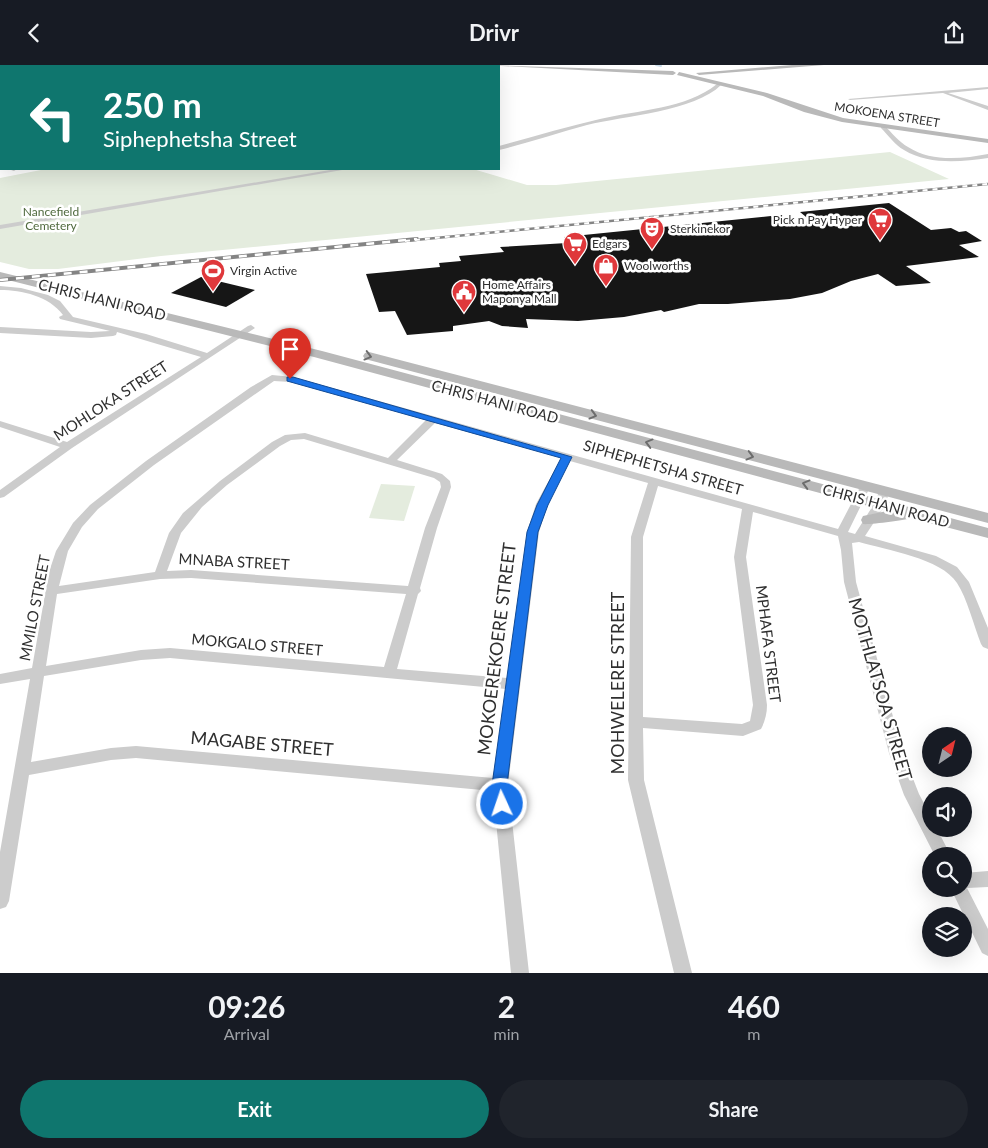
<!DOCTYPE html>
<style>
:root{--surface:#171b24;--page:#20242c;--text:#f1f3f6;--muted:#9ea1a6;--accent:#0f766e}
body{margin:0;font-family:Lato,sans-serif;background:var(--page);color:var(--text);height:100vh;display:flex;flex-direction:column;font-size:19px;white-space:nowrap}
*{box-sizing:border-box;margin:0}
p{font-size:16px;color:var(--muted)}
.icon{flex:none;width:28px;height:28px;fill:none;stroke:currentColor;stroke-width:2;stroke-linecap:round;stroke-linejoin:round}
.map{position:relative;height:908px;overflow:hidden}
.side{display:flex;flex-direction:column;background:var(--surface);flex:1}
.side>*{flex:none}
.top-card{position:absolute;left:0px;top:0px;width:500px;height:105px;box-shadow:0 5px 20px #0002;background:#0f766e;color:#fff;overflow:hidden}
.needle{width:32px;rotate:35deg}
.tools{position:absolute;left:922px;top:662px;display:grid;gap:10px}
.tools a{display:grid;place-items:center;width:50px;height:50px;border-radius:50%;background:var(--surface);box-shadow:0 5px 20px #0002;font-size:25px}
.pin{position:absolute;display:grid;place-items:center;width:42px;height:42px;color:#fff;margin:-51px -21px;border-radius:50% 50% 50% 0;rotate:-45deg;box-shadow:0 0 5px #0007}
.pin .icon{rotate:45deg}
.me{position:absolute;width:55px;margin:-28px;rotate:357deg;stroke-linejoin:round;filter:drop-shadow(0 0 4px #0008)}
.turn{display:flex;align-items:center;gap:18px;height:105px;padding:0 20px;font-size:22px}
.turn .icon{width:65px;height:65px;stroke-width:2.5}
.turn b{display:block;font-size:35px;line-height:42px}
.eta{display:flex;justify-content:space-evenly;align-items:center;height:85px;text-align:center}
.eta b{font-size:30px;font-weight:700;line-height:35px}
.cta{display:flex;gap:10px;margin-top:auto;padding:10px 20px}
.cta a{flex:1;height:58px;border-radius:30px;background:var(--accent);color:#fff;font-size:20px;font-weight:700;line-height:58px;text-align:center}
.cta a+a{background:var(--page);color:var(--text)}
header{display:flex;justify-content:space-between;align-items:center;height:65px;padding:0 20px;background:var(--surface);font-size:22px;font-weight:700}
.map>svg:first-child{display:block}
.green{fill:#e4ecde}
.lines{fill:none;stroke-linecap:round;stroke-linejoin:round}
.stream{stroke:#cbddeb;stroke-width:2}
.river{fill:#cbddeb;fill-rule:evenodd}
.building{fill:#161616}
.minor{fill:#ccc;fill-rule:evenodd}
.secondary{fill:#b9b9b9;fill-rule:evenodd}
.rail-far1-casing{stroke:#848484;stroke-width:2.5}
.rail-casing{stroke:#848484;stroke-width:4}
.rail-far1{stroke:#fff;stroke-width:2;stroke-dasharray:5;stroke-linecap:butt}
.rail{stroke:#fff;stroke-width:2.5;stroke-dasharray:8;stroke-linecap:butt}
.oneway{stroke:#6d6d6d}
.route{fill:#1a73e8;stroke:#114b97}
.labels{text-anchor:middle;stroke-width:5;stroke-linejoin:round;paint-order:stroke}
.far-street-label{font-size:12px;fill:#2f2f2f;stroke:#fff}
.far-park-label{font-size:12px;fill:#506a3e;stroke:#fff}
.far-poi-label{font-size:12px;fill:#2f2f2f;stroke:#fff;text-anchor:start}
.street-label{font-size:15px;fill:#2f2f2f;stroke:#fff}
.near-street-label{font-size:18px;fill:#2f2f2f;stroke:#fff}
</style>
<header><svg class="icon" aria-label="back" viewBox="0 0 24 24"><path d="M15 5l-7 7 7 7"/></svg>Drivr<svg class="icon" aria-label="share" viewBox="0 0 24 24"><path d="M12 15V3M7 8l5-5 5 5M5 13v7h14v-7"/></svg></header>
<div class="map">
<svg width="988" height="908" viewBox="0 0 988 908">
<rect width="100%" height="100%" fill="#fff"/>
<g class="green">
<polygon points="890,87 949,114 161,191 58,204 29,204 0,197 0,113 46,104 473,104 527,120 556,120"/>
<polygon points="381,419 415,421 404,456 369,453"/>
</g>
<g class="lines">
<polyline class="stream" points="656,0 661,1"/>
<polygon class="river" points="0,4 1,5 1,10 0,10"/>
</g>
<g class="building">
<polygon points="889,138 931,165 951,163 959,167 966,166 982,176 959,180 979,192 906,201 931,218 896,221 878,209 851,216 822,228 790,234 728,239 699,239 664,247 661,245 624,252 578,256 526,254 528,263 502,261 489,256 453,261 453,266 407,270 395,246 379,247 366,209 440,202 439,198 461,196 459,191 504,187 500,182 567,178 564,172 771,151 780,159 811,156 800,147"/>
<polygon points="201,212 255,225 226,242 171,228"/>
</g>
<g class="lines">
<g class="minor">
<path d="M717 19 721 20C695 46 624 51 587 60 558 68 528 78 499 85V81C532 72 566 62 600 54 638 45 686 44 717 19Z"/>
<polygon points="988,22 988,24 948,28 988,41 988,45 943,28 850,35 848,34"/>
<rect x="0" y="34" width="1" height="2"/>
<polygon points="0,41 1,42 1,44 0,45"/>
<polygon points="0,50 1,51 1,53 0,54"/>
<polygon points="1,58 1,62 0,63 0,59"/>
<path d="M881 61H885C892 68 899 77 908 82 931 97 962 94 988 89V93C961 97 928 100 904 85 895 80 888 70 881 63Z"/>
<polygon points="0,69 1,70 1,74 0,73"/>
<polygon points="0,97 1,98 1,102 0,102"/>
<polygon points="8,104 17,104 14,106"/>
<polygon points="336,104 348,104 0,164 0,160"/>
<path d="M0 221 21 223 48 230 60 236 73 252 146 269 207 288 248 261 251 260 255 263 72 383 4 432 0 433V425L60 382 0 362V356L67 377 201 292 117 267 116 270 113 271 91 273 0 268V262L91 267 110 266 60 254 59 252 63 250C49 231 22 225 0 225Z"/>
<path d="M272 310 293 312 838 464 861 420H869L870 422 848 467 855 469 874 439 880 424H888L889 426 886 439 865 471 936 491 957 502 969 517 988 563V584L983 582 981 579C974 561 967 533 957 518 941 493 886 485 859 477L852 478 856 517 903 688 919 729 931 752V764H937L951 791H935L904 730 889 688 844 517 841 485 838 471 753 447 746 492 767 640C767 649 765 656 761 664L743 671 643 663 644 715 692 908H674L628 715 631 472 648 418 570 396 548 439 539 467 508 720 529 908H511L493 726 136 693 111 695 29 710 9 836 6 842 0 844V787L30 614 0 619V609L32 603 49 507 56 486 73 458 90 440 146 396 251 322ZM274 316 290 317 426 355 388 393 305 368 285 370 272 377 220 416 183 448 169 468 155 507 59 521 68 486 82 462 98 444 154 400ZM435 358 561 393 536 439 527 467 507 613 397 604 418 529 421 526 420 523 437 463 451 422 450 416 442 409 397 395ZM304 374 434 413 440 417 441 422 425 463 408 521 191 505 167 506 181 468 202 442 227 420 280 381 291 375ZM658 421 742 444 734 492 753 640 750 656 742 659 643 652V472ZM191 513 406 529 384 602 170 583 141 585 46 601 57 529 160 514ZM170 593 506 624 493 713 136 681 111 683 31 697 44 611 141 595Z"/>
<polygon points="988,806 988,822 967,823 988,864 988,891 982,888 951,824 964,824 964,808"/>
</g>
<g class="secondary">
<polygon points="293,0 301,0 302,1 294,1"/>
<polygon points="484,0 673,6 676,8 673,10"/>
<polygon points="792,0 824,0 699,10 696,8"/>
<polygon points="679,7 767,28 843,53 988,74 988,78 842,57 804,47 763,31 677,10"/>
<path d="M0 207 322 286 988 463V473L911 453C907 455 868 460 863 459L861 455 863 451 887 446 314 292 0 213Z"/>
<polygon points="369,287 988,448 988,458 365,294 363,291 365,288"/>
</g>
<defs>
<polyline id="rail-far1" points="405,176 988,119"/>
<polyline id="rail" points="0,215 417,174"/>
</defs>
<use href="#rail-far1" class="rail-far1-casing"/>
<use href="#rail" class="rail-casing"/>
<use href="#rail-far1" class="rail-far1"/>
<use href="#rail" class="rail"/>
</g>
<defs><path id="oneway-chevron" d="M-2-3.5L2.5 0L-2 3.5" fill="none" stroke-width="1.6" stroke-linecap="round" stroke-linejoin="round" transform="scale(1.25)"/></defs>
<g class="oneway">
<use href="#oneway-chevron" transform="translate(368 291) rotate(15)"/>
<use href="#oneway-chevron" transform="translate(593 350) rotate(15)"/>
<use href="#oneway-chevron" transform="translate(649 378) rotate(-165)"/>
<use href="#oneway-chevron" transform="translate(750 391) rotate(15)"/>
<use href="#oneway-chevron" transform="translate(806 419) rotate(-165)"/>
</g>
<polygon class="route" points="287,312 293,312 572,392 548,440 538,467 507,720 510,739 507,743 502,745 496,743 492,720 527,467 537,440 561,393 287,316"/>
<defs>
<symbol id="supermarket-pin" viewBox="-11 -11 22 30"><path d="M0 17L-7.5 6A9.5 9.5 0 1 1 7.5 6Z" fill="#df383b" stroke="#fff"/><path d="M-6-5.5h2.5l.6 2H6L4.5 2H-2.5L-4.4-4H-6ZM-1.5 3.2a1.3 1.3 0 1 0 .1 0ZM3 3.2a1.3 1.3 0 1 0 .1 0Z" fill="#fff"/></symbol>
<symbol id="theatre-pin" viewBox="-11 -11 22 30"><path d="M0 17L-7.5 6A9.5 9.5 0 1 1 7.5 6Z" fill="#df383b" stroke="#fff"/><path d="M-5-5.5Q0-4 5-5.5V0Q5 5 0 6Q-5 5-5 0ZM-3.3-2.5H-1v1.5H-3.3ZM1-2.5H3.3v1.5H1ZM-2.8 1Q0 5.5 2.8 1Z" fill="#fff"/></symbol>
<symbol id="shop-pin" viewBox="-11 -11 22 30"><path d="M0 17L-7.5 6A9.5 9.5 0 1 1 7.5 6Z" fill="#df383b" stroke="#fff"/><path d="M-5-2.5h2.3a2.7 3.5 0 0 1 5.4 0H5L5.5 6h-11ZM-1.5-2.5h3a1.5 2.3 0 0 0-3 0Z" fill="#fff"/></symbol>
<symbol id="stadium-pin" viewBox="-11 -11 22 30"><path d="M0 17L-7.5 6A9.5 9.5 0 1 1 7.5 6Z" fill="#df383b" stroke="#fff"/><path d="M0-5a6.5 5 0 1 0 0 10a6.5 5 0 1 0 0-10ZM-3.5-1.8h7v3.6h-7Z" fill="#fff"/></symbol>
<symbol id="civic-pin" viewBox="-11 -11 22 30"><path d="M0 17L-7.5 6A9.5 9.5 0 1 1 7.5 6Z" fill="#df383b" stroke="#fff"/><path d="M-.6-6.5H3V-4.5H.6V-3L4-1V1h2V6H-6V1h2V-1L-.6-3ZM-1.2 2.5V6h2.4V2.5Z" fill="#fff"/></symbol>
</defs>
<g fill-rule="evenodd">
<use href="#supermarket-pin" x="866" y="141" width="28" height="38"/>
<use href="#theatre-pin" x="638" y="150" width="28" height="38"/>
<use href="#supermarket-pin" x="561" y="165" width="28" height="38"/>
<use href="#shop-pin" x="592" y="187" width="28" height="38"/>
<use href="#stadium-pin" x="199" y="192" width="28" height="38"/>
<use href="#civic-pin" x="450" y="213" width="28" height="38"/>
</g>
<g class="labels">
<g class="far-street-label">
<text transform="translate(887 50) rotate(9)" y="4">MOKOENA STREET</text>
</g>
<g class="far-park-label">
<text x="51" y="151">Nancefield<tspan x="51" dy="14">Cemetery</tspan></text>
</g>
<g class="far-poi-label">
<text x="862" y="159" text-anchor="end">Pick n Pay Hyper</text>
<text x="670" y="168">Sterkinekor</text>
<text x="592" y="183">Edgars</text>
<text x="624" y="205">Woolworths</text>
<text x="230" y="210">Virgin Active</text>
<text x="482" y="224">Home Affairs<tspan x="482" dy="14">Maponya Mall</tspan></text>
</g>
<g class="street-label">
<text transform="translate(102 235) rotate(14)" y="5">CHRIS HANI ROAD</text>
<text transform="translate(111 336) rotate(-33)" y="5">MOHLOKA STREET</text>
<text transform="translate(495 337) rotate(15)" y="5">CHRIS HANI ROAD</text>
<text transform="translate(663 403) rotate(16)" y="5">SIPHEPHETSHA STREET</text>
<text transform="translate(886 441) rotate(15)" y="5">CHRIS HANI ROAD</text>
<text transform="translate(234 497) rotate(3)" y="5">MNABA STREET</text>
<text transform="translate(35 543) rotate(-79)" y="5">MMILO STREET</text>
<text transform="translate(768 579) rotate(83)" y="5">MPHAFA STREET</text>
<text transform="translate(257 580) rotate(5)" y="5">MOKGALO STREET</text>
</g>
<g class="near-street-label">
<text transform="translate(497 584) rotate(-83)" y="6">MOKOEREKOERE STREET</text>
<text transform="translate(618 618) rotate(-90)" y="6">MOHWELERE STREET</text>
<text transform="translate(880 624) rotate(74)" y="6">MOTHLATSOA STREET</text>
<text transform="translate(262 679) rotate(5)" y="6">MAGABE STREET</text>
</g>
</g>
</svg>
<div class="tools">
<a><svg class="needle" viewBox="-14 -14 28 28"><path d="M0-13l5 13h-10z" fill="#e53935"/><path d="M0 13l5-13h-10z" fill="#9ea1a6"/></svg></a>
<a><svg class="icon" aria-label="sound" viewBox="0 0 24 24"><path d="M4 9h4l5-4v14l-5-4H4zM17 9q2 3 0 6"/></svg></a>
<a><svg class="icon" aria-label="search" viewBox="0 0 24 24"><circle cx="10" cy="10" r="6"/><path d="M15 15l6 6"/></svg></a>
<a><svg class="icon" aria-label="layers" viewBox="0 0 24 24"><path d="M12 4l9 5-9 5-9-5zM3 14l9 5 9-5"/></svg></a>
</div>
<div class="pin" style="left:290px;top:314px;background:#d93025"><svg class="icon" aria-label="arrive" viewBox="0 0 24 24"><path d="M6 21V4h12l-3 4 3 4H6"/></svg></div>
<svg class="me" style="left:502px;top:739px" viewBox="-20 -20 40 40"><circle r="17" fill="#1a73e8" stroke="#fff" stroke-width="3"/><path d="M0-11L8 9 0 5-8 9z" fill="#fff"/></svg>
<div class="top-card">
<div class="turn"><svg class="icon" aria-label="left" viewBox="0 0 24 24"><path d="M17 20v-9H6M10 6l-5 5 5 5"/></svg><div><b>250 m</b>Siphephetsha Street</div></div>
</div>
</div>
<section class="side">
<div class="eta">
<div><b>09:26</b><p>Arrival</p></div>
<div><b>2</b><p>min</p></div>
<div><b>460</b><p>m</p></div>
</div>
<div class="cta"><a>Exit</a><a>Share</a></div>
</section>
